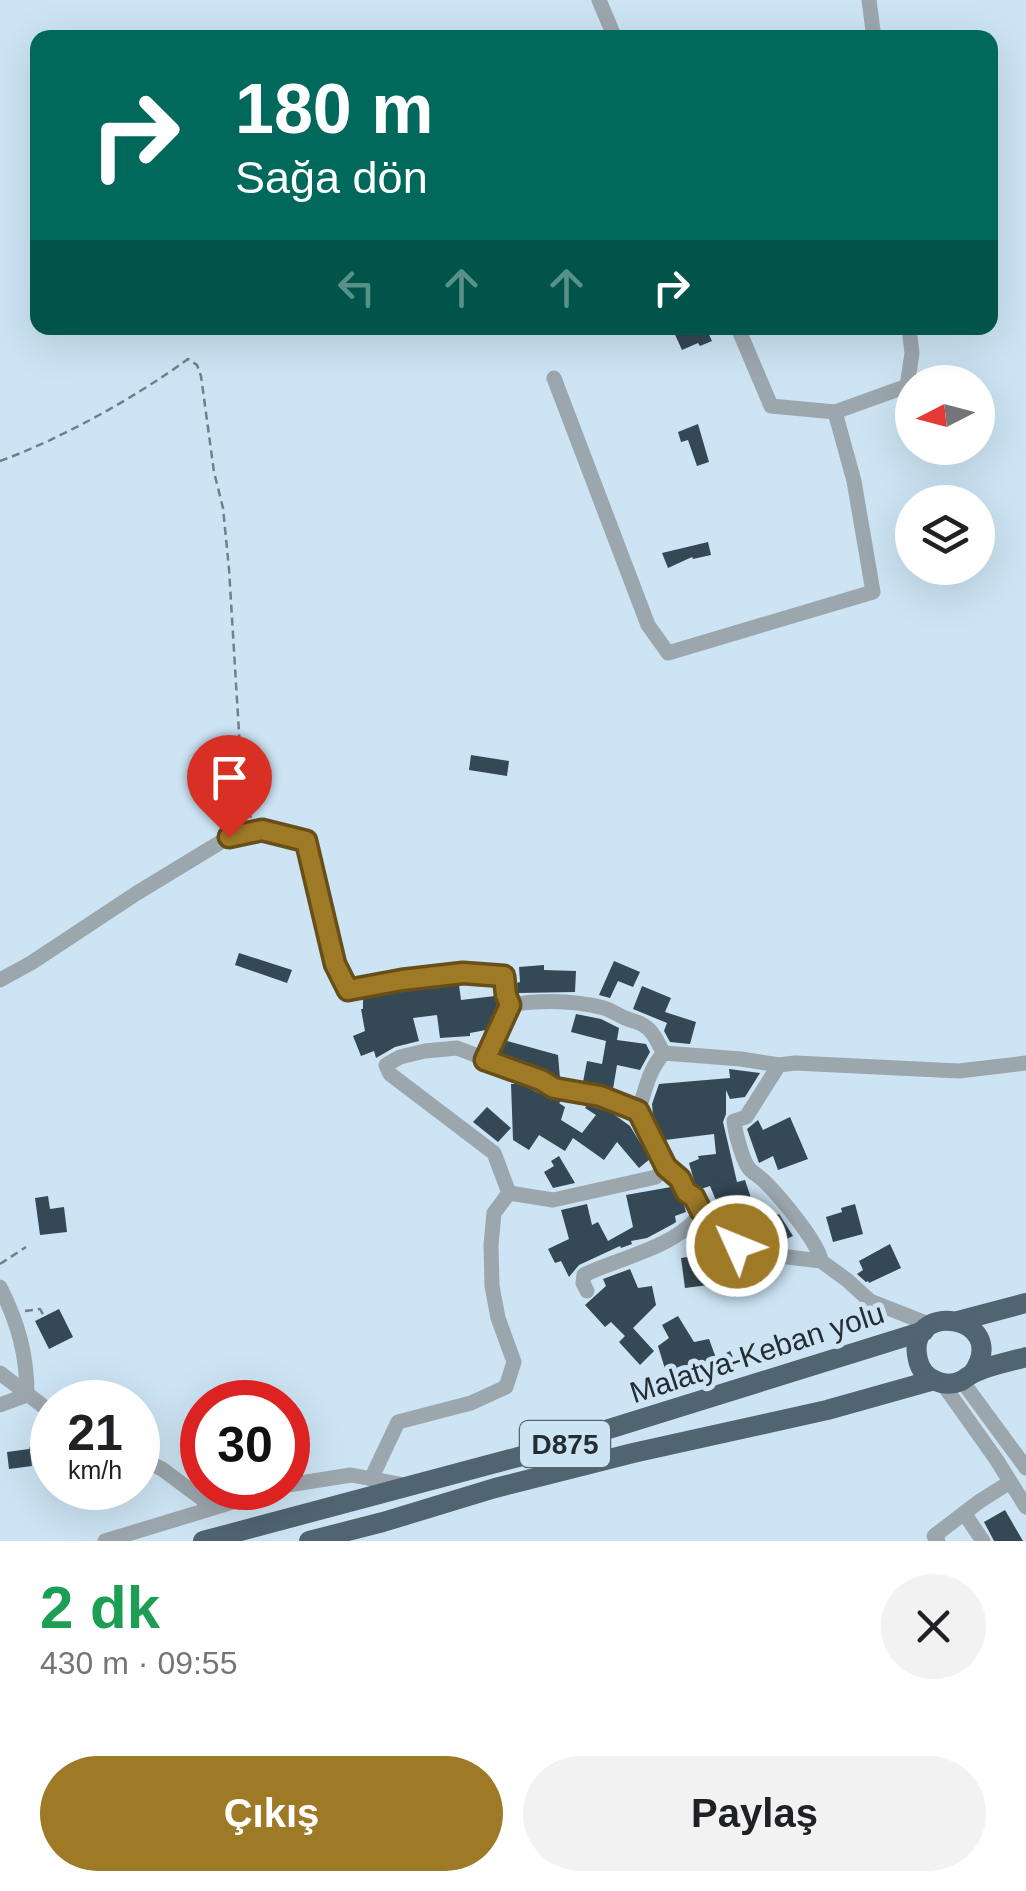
<!DOCTYPE html>
<html lang="tr">
<meta charset="utf-8">
<style>
:root{--surface:#fff;--page:#f2f2f2;--text:#202124;--muted:#757577;--accent:#9f7a26}
body{margin:0;font-family:Arial,sans-serif;background:var(--page);color:var(--text);height:100vh;display:flex;flex-direction:column;font-size:38px;white-space:nowrap}
*{box-sizing:border-box;margin:0}
p{font-size:32px;color:var(--muted)}
.icon{flex:none;width:55px;height:55px;fill:none;stroke:currentColor;stroke-width:2;stroke-linecap:round;stroke-linejoin:round}
.map{position:relative;height:1541px;overflow:hidden}
.panel{display:flex;flex-direction:column;background:var(--surface);flex:1}
.panel>*{flex:none}
.banner{position:absolute;left:30px;top:30px;width:968px;height:305px;border-radius:20px;box-shadow:0 10px 40px #0002;background:#00695c;color:#fff;overflow:hidden}
.needle{width:65px;rotate:264deg}
.tools{position:absolute;left:895px;top:365px;display:grid;gap:20px}
.tools a{display:grid;place-items:center;width:100px;height:100px;border-radius:50%;background:var(--surface);box-shadow:0 10px 40px #0002;font-size:50px}
.speed{position:absolute;left:30px;top:1380px;display:flex;gap:20px;font-size:50px;font-weight:700;text-align:center}
.speed>*{display:grid;place-content:center;width:130px;height:130px;border-radius:50%;background:var(--surface);box-shadow:0 10px 40px #0002;line-height:1}
.speed small{font-size:25px;font-weight:400}
.speed .limit{border:15px solid #d22;background:#fff;color:#111}
.pin{position:absolute;display:grid;place-items:center;width:85px;height:85px;color:#fff;margin:-102px -42px;border-radius:50% 50% 50% 0;rotate:-45deg;box-shadow:0 0 10px #0007}
.pin .icon{rotate:45deg}
.me{position:absolute;width:110px;margin:-55px;rotate:314deg;stroke-linejoin:round;filter:drop-shadow(0 0 8px #0008)}
.turn{display:flex;align-items:center;gap:35px;height:210px;padding:0 40px;font-size:45px}
.turn .icon{width:130px;height:130px;stroke-width:2.5}
.turn b{display:block;font-size:70px;line-height:85px}
.lanes{display:flex;align-items:center;height:95px;padding:0 40px;background:#0003;justify-content:center;gap:50px;direction:ltr}
.lanes .off{opacity:.35}
.round{display:grid;place-items:center;flex:none;width:105px;height:105px;border-radius:52px;background:var(--page)}
.head{display:flex;align-items:center;justify-content:space-between;height:170px;padding:0 40px}
h1{font-size:60px;font-weight:600;line-height:75px;color:#1e9e55}
.primary-button{display:flex;gap:20px;margin-top:auto;padding:20px 40px}
.primary-button a{flex:1;height:115px;border-radius:60px;background:var(--accent);color:#fff;font-size:40px;font-weight:600;line-height:115px;text-align:center}
.primary-button a+a{background:var(--page);color:var(--text)}
.map>svg:first-child{display:block}
.building{fill:#354855}
.lines{fill:none;stroke-linecap:round;stroke-linejoin:round}
.path{stroke:#70808b;stroke-width:2.5;stroke-dasharray:8 5;stroke-linecap:butt}
.minor{stroke:#9ca6ad;stroke-width:15}
.highway{stroke:#506472;stroke-width:20}
.route-casing{stroke:#674f19;stroke-width:25}
.route{stroke:#9f7a26;stroke-width:18}
.labels{text-anchor:middle;stroke-width:10;stroke-linejoin:round;paint-order:stroke}
.shield{fill:#cce4f4;stroke:#57646e;stroke-width:2.5}
.shield-label{font-size:28px;font-weight:bold;fill:#252d34}
.street-label{font-size:30px;fill:#252d34;stroke:#cce4f4}
</style>
<div class="map">
<svg width="1026" height="1541" viewBox="0 0 1026 1541">
<rect width="100%" height="100%" fill="#cce4f4"/>
<g class="building">
<polygon points="672,328 706,328 712,341 700,346 698,343 682,350"/>
<polygon points="698,424 709,462 697,466 688,440 681,442 678,432"/>
<polygon points="708,542 711,555 693,559 692,557 668,568 662,553"/>
<polygon points="471,755 509,761 507,776 469,770"/>
<polygon points="239,953 292,970 287,983 235,965"/>
<polygon points="614,961 640,972 633,987 618,981 610,998 599,995"/>
<polygon points="544,965 544,970 576,971 575,992 518,993 517,983 520,982 519,967"/>
<polygon points="459,985 461,1000 495,996 497,1006 486,1030 470,1033 470,1036 440,1038 437,1015 413,1018 419,1041 395,1047 376,1058 374,1051 361,1056 353,1036 365,1031 361,1009 363,1009 363,999 404,990"/>
<polygon points="642,986 671,998 665,1012 696,1022 690,1044 670,1042 664,1031 667,1023 633,1009"/>
<polygon points="576,1014 601,1019 619,1028 617,1040 646,1044 650,1052 640,1070 617,1065 613,1089 583,1082 587,1061 602,1064 606,1041 571,1032"/>
<polygon points="507,1041 558,1055 560,1078 501,1053"/>
<polygon points="729,1069 760,1073 745,1097 730,1099 726,1090 726,1114 723,1122 737,1182 745,1180 759,1222 779,1214 793,1236 775,1244 770,1237 752,1241 745,1235 740,1222 733,1225 722,1215 710,1186 701,1189 695,1184 689,1163 699,1159 698,1156 716,1154 714,1134 665,1140 653,1116 652,1104 659,1084 730,1078"/>
<polygon points="511,1084 520,1084 549,1098 561,1101 559,1103 565,1107 561,1120 582,1133 596,1115 585,1108 587,1105 612,1113 630,1126 650,1159 639,1168 617,1142 604,1160 573,1138 565,1151 539,1135 529,1150 513,1140"/>
<polygon points="487,1107 511,1128 498,1142 473,1122"/>
<polygon points="790,1117 808,1159 778,1170 773,1156 759,1163 747,1129 758,1120 763,1130"/>
<polygon points="559,1156 575,1183 553,1188 544,1172 554,1166 551,1161"/>
<polygon points="671,1187 676,1198 684,1204 686,1212 675,1216 676,1222 673,1224 647,1238 631,1241 632,1244 621,1248 620,1246 579,1265 569,1277 561,1261 555,1263 548,1249 569,1239 561,1210 587,1204 592,1225 598,1222 608,1241 633,1227 626,1195"/>
<polygon points="48,1196 50,1209 64,1207 67,1232 40,1235 35,1198"/>
<polygon points="855,1204 863,1234 833,1242 826,1217 842,1212 841,1208"/>
<polygon points="703,1228 720,1243 708,1250 712,1279 731,1264 734,1268 738,1265 752,1284 735,1297 724,1283 685,1288 681,1258 695,1256 686,1242"/>
<polygon points="890,1244 901,1268 869,1283 868,1281 866,1282 857,1274 863,1270 859,1261"/>
<polygon points="630,1269 638,1288 652,1286 656,1305 633,1328 654,1351 640,1365 619,1342 625,1336 611,1322 605,1327 585,1305 606,1286 603,1279"/>
<polygon points="59,1309 73,1337 49,1349 35,1321"/>
<polygon points="678,1316 694,1342 709,1339 716,1358 730,1351 735,1361 715,1372 714,1367 669,1382 658,1346 669,1338 662,1325"/>
<polygon points="90,1381 99,1387 102,1383 114,1391 112,1395 115,1396 111,1402 77,1402"/>
<polygon points="36,1439 41,1441 42,1446 38,1450 30,1451 32,1466 9,1469 7,1452 29,1449 29,1450 31,1442"/>
<polygon points="1005,1510 1023,1541 994,1541 984,1522"/>
</g>
<g class="lines">
<g class="path">
<path d="M0 461C61 439 136 397 188 359L197 365 201 376 214 472 223 508 229 569 243 798 251 818"/>
<polyline points="0,1264 26,1247"/>
<polyline points="25,1311 40,1309 44,1316"/>
</g>
<g class="minor">
<polyline points="599,0 615,38"/>
<polyline points="869,0 874,38"/>
<polyline points="738,328 771,406 835,412 907,386 912,353 909,328"/>
<polyline points="554,378 648,625 668,653 873,592 854,481 835,412"/>
<polyline points="0,980 31,963 137,893 229,837 262,830 306,841 335,963 348,990 402,979 463,973 504,976 506,995 510,1005"/>
<path d="M485 1060 510 1005C541 1000 572 1000 604 1008 611 1010 618 1015 625 1018 635 1022 645 1023 652 1033 657 1039 659 1046 664 1053"/>
<path d="M779 1065 746 1117 734 1121C735 1132 742 1158 748 1167 752 1173 761 1177 766 1183 780 1197 819 1243 821 1261"/>
<path d="M638 1111C646 1090 648 1070 664 1053L741 1059 779 1065 795 1063 959 1071 1026 1063"/>
<polyline points="666,1167 638,1111 599,1096 554,1088 541,1080 457,1048 425,1051 400,1057 386,1065 390,1074 494,1153 509,1193 553,1200 656,1177 666,1167 680,1179 686,1192 694,1197 701,1211"/>
<path d="M0 1287C18 1323 27 1354 27 1395L0 1405"/>
<path d="M587 1291 583 1283 584 1275C618 1258 682 1246 701 1211L747 1252 821 1261 847 1280 870 1301 931 1325"/>
<polyline points="0,1373 52,1413"/>
<polyline points="962,1381 1026,1468"/>
<polyline points="942,1383 996,1459 1026,1507"/>
<polyline points="138,1457 162,1469 213,1507"/>
<polyline points="371,1479 398,1422 471,1403 506,1387 514,1362 498,1318 492,1286 491,1245 494,1213 509,1193"/>
<polyline points="288,1485 351,1475 405,1485"/>
<polyline points="964,1513 983,1541"/>
<polyline points="105,1541 279,1488"/>
<polyline points="938,1541 934,1536 980,1501 1010,1482"/>
</g>
<g class="highway">
<polyline points="958,1321 1026,1303"/>
<path d="M973 1373C1012 1315 903 1298 918 1360 922 1378 943 1389 961 1381 965 1379 969 1375 974 1373 989 1365 1009 1362 1026 1357"/>
<polyline points="203,1541 522,1456 924,1331"/>
<polyline points="309,1541 383,1522 495,1488 633,1453 827,1410 934,1380"/>
</g>
</g>
<g class="lines">
<defs>
<polyline id="route" points="229,837 262,830 306,841 335,964 348,990 402,980 463,973 504,976 506,995 510,1005 485,1060 541,1080 554,1088 600,1096 638,1111 666,1167 680,1179 686,1192 694,1197 701,1211 737,1246"/>
</defs>
<use href="#route" class="route-casing"/>
<use href="#route" class="route"/>
</g>
<g class="labels">
<rect class="shield" x="520" y="1421" width="90" height="46" rx="8"/>
<g class="shield-label">
<text x="565" y="1454">D875</text>
</g>
<g class="street-label">
<text transform="translate(757 1353) rotate(-18)" y="10">Malatya-Keban yolu</text>
</g>
</g>
</svg>
<div class="tools">
<a><svg class="needle" viewBox="-14 -14 28 28"><path d="M0-13l5 13h-10z" fill="#e53935"/><path d="M0 13l5-13h-10z" fill="#757577"/></svg></a>
<a><svg class="icon" aria-label="layers" viewBox="0 0 24 24"><path d="M12 4l9 5-9 5-9-5zM3 14l9 5 9-5"/></svg></a>
</div>
<div class="speed"><div>21<small>km/h</small></div><div class="limit">30</div></div>
<div class="pin" style="left:229px;top:837px;background:#d93025"><svg class="icon" aria-label="arrive" viewBox="0 0 24 24"><path d="M6 21V4h12l-3 4 3 4H6"/></svg></div>
<svg class="me" style="left:737px;top:1246px" viewBox="-20 -20 40 40"><circle r="17" fill="#9f7a26" stroke="#fff" stroke-width="3"/><path d="M0-11L8 9 0 5-8 9z" fill="#fff"/></svg>
<div class="banner">
<div class="turn"><svg class="icon" aria-label="right" viewBox="0 0 24 24"><path d="M7 20v-9h11M14 6l5 5-5 5"/></svg><div><b>180 m</b>Sağa dön</div></div>
<div class="lanes"><svg class="icon off" aria-label="left" viewBox="0 0 24 24"><path d="M17 20v-9H6M10 6l-5 5 5 5"/></svg><svg class="icon off" aria-label="ahead" viewBox="0 0 24 24"><path d="M12 20V5M6 11l6-6 6 6"/></svg><svg class="icon off" aria-label="ahead" viewBox="0 0 24 24"><path d="M12 20V5M6 11l6-6 6 6"/></svg><svg class="icon" aria-label="right" viewBox="0 0 24 24"><path d="M7 20v-9h11M14 6l5 5-5 5"/></svg></div>
</div>
</div>
<section class="panel">
<div class="head"><div><h1>2 dk</h1><p>430 m · 09:55</p></div><a class="round"><svg class="icon" aria-label="close" viewBox="0 0 24 24"><path d="M6 6l12 12M18 6L6 18"/></svg></a></div>
<div class="primary-button"><a>Çıkış</a><a>Paylaş</a></div>
</section>
